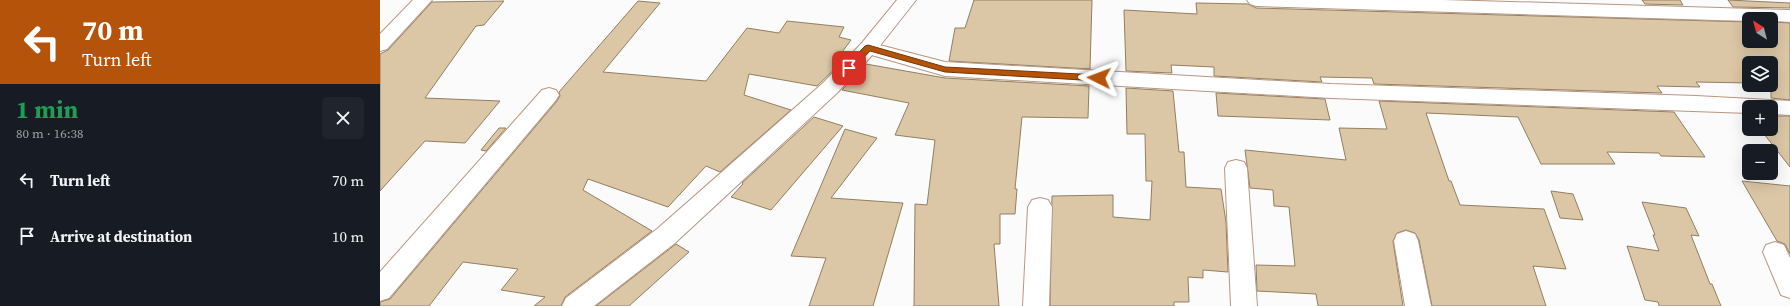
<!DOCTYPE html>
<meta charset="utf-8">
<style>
:root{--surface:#171b24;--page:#20242c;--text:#f1f3f6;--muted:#9ea1a6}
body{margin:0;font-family:"Source Serif 4",serif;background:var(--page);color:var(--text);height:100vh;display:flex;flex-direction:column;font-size:15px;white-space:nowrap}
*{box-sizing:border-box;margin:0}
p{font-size:13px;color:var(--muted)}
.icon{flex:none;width:22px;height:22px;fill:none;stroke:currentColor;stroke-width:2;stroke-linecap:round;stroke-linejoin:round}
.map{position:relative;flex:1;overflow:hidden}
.details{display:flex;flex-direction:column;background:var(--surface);width:380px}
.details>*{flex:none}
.top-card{background:#b45309;color:#fff;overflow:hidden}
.needle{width:26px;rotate:324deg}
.buttons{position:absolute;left:1362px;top:12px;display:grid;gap:8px}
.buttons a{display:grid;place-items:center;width:36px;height:36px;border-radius:6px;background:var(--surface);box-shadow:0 4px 16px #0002;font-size:20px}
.pin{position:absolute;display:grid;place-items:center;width:34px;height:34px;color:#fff;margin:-17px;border-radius:8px;box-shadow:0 2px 6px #0006}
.me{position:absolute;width:44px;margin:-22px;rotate:273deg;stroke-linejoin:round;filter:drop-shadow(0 0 3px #0008)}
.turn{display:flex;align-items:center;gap:14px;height:84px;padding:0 16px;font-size:18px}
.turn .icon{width:52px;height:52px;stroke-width:2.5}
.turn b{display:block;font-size:28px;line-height:34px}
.round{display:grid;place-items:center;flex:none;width:42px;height:42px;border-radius:6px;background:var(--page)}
.head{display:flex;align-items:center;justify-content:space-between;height:68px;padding:0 16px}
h1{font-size:24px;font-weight:700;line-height:30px;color:#1e9e55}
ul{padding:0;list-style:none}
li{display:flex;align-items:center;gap:12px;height:56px;padding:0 16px}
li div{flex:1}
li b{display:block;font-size:15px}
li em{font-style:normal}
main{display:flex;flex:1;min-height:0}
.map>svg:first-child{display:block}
.building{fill:#dbc6a5;stroke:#937f60}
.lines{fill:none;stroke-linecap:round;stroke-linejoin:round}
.street-casing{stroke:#b89782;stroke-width:2}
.secondary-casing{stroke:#b89782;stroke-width:2}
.street{fill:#fff;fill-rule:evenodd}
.secondary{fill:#fff;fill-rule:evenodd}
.route{fill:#b45309;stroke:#753606}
</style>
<main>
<section class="details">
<div class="top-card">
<div class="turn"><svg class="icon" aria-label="left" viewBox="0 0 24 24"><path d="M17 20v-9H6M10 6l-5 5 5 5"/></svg><div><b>70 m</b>Turn left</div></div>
</div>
<div class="head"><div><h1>1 min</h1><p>80 m · 16:38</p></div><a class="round"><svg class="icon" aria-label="close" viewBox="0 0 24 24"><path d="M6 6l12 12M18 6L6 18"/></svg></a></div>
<ul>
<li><svg class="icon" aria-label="left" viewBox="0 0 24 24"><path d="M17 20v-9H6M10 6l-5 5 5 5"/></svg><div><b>Turn left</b></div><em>70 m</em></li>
<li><svg class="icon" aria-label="arrive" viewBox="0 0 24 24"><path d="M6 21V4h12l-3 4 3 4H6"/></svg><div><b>Arrive at destination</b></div><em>10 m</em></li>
</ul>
</section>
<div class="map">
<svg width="1410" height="306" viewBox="0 0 1410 306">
<rect width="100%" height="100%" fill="#fbfbfb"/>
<g class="building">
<polygon points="594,0 712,0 710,69 569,61 575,28 585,28"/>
<polygon points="1262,0 1300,0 1303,5 1265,4"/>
<polygon points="1348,0 1410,3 1410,8 1353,7"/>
<polygon points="124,1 104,25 96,26 45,98 120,101 85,143 45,141 0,191 0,54 8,50 52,2"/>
<polygon points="258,1 280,3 223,72 326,81 367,28 399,33 407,21 464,27 459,37 471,40 457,59 464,60 437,86 369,74 364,95 411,110 340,172 326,166 288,207 208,179 203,190 272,231 185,297 181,306 154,306 165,297 121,290 138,269 83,262 49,306 0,306 0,302 10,299 177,101 180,96 179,92"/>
<polygon points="816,3 868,4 876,8 1369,22 1369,41 1391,41 1391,22 1410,23 1410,100 1391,98 1391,63 1369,63 1369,83 1316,82 1320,87 1277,86 1282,93 994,84 992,78 940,77 942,82 834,76 834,67 791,65 792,73 746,71 744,10 817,14"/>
<polygon points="486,64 565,78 709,86 708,118 642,117 635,189 637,189 635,214 620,214 620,244 614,244 619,306 534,306 535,204 547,205 555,140 515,135 529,103 462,90"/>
<polygon points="746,88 793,91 799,152 804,152 806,187 841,189 846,222 848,272 823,270 823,278 808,277 809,302 794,302 794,306 670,306 672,196 733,195 733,217 770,220 772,181 766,181 765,134 747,134"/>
<polygon points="836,93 945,99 950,120 838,116"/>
<polygon points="999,101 1294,112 1325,157 1281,156 1279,153 1227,152 1235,164 1161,164 1138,117 1046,113 1069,181 1071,181 1080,205 1164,209 1186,269 1153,266 1166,306 1052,306 1039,240 1035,233 1026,230 1017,233 1013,241 1023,306 938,306 936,294 877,291 876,265 915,266 909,207 894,206 893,190 870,188 865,150 966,160 959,128 1007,129"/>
<polygon points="1391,116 1410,116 1410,167 1380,129 1391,129"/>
<polygon points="434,117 463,126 391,210 351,197 363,184 362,183"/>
<polygon points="119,128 126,128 106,151 101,150"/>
<polygon points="465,129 497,138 451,198 523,203 493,306 429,306 446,258 411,256"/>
<polygon points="1362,181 1410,186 1410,254 1405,244 1397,241"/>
<polygon points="1171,191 1193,194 1203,220 1180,218"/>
<polygon points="1262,202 1306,208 1319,236 1311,235 1330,284 1332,284 1341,306 1279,306 1278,302 1265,300 1247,246 1279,251 1273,235 1275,235"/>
<polygon points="296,244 309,252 249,306 216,306"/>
</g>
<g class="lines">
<defs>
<g id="street">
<polygon points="33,0 52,0 7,49 0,51 0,34"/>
<polygon points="867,0 1063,0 1410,10 1410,22 1391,21 1391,19 1369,19 1369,21 876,6 870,4"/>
<polygon points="488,42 565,62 951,84 1316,96 1410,101 1410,115 1391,114 1391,107 1369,107 1369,113 951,98 565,76 481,52 478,48 481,44"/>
<polygon points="169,88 176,90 179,95 176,100 9,298 0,301 0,272 162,90"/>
<polygon points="856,160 864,162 867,168 877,306 851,306 845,168 848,162"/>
<polygon points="660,198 668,200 672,207 669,306 643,306 648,207 652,200"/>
<polygon points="1026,231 1035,234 1038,241 1051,306 1025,306 1014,241 1017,234"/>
<polygon points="1395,242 1404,245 1410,258 1410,298 1401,295 1383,252 1386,245"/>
</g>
<polygon id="secondary" points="517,0 536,0 495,52 457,93 295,243 214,306 182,306 186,298 277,229 443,83 481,44"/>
</defs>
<use href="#street" class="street-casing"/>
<use href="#secondary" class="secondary-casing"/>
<use href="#street" class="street"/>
<use href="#secondary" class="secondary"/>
</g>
<polygon class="route" points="488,45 565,67 719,75 724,78 719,81 565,72 490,51 472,70 466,70 466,66 485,46"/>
</svg>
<div class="buttons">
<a><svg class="needle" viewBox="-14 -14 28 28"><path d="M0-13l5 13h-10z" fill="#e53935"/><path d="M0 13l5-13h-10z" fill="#9ea1a6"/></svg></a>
<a><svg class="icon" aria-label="layers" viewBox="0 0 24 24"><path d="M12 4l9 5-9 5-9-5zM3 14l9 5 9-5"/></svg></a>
<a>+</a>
<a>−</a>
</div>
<div class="pin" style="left:469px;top:68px;background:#d93025"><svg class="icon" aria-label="arrive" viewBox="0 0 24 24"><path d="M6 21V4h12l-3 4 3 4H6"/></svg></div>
<svg class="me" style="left:719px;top:78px" viewBox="-20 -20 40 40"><path d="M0-17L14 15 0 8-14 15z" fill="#b45309" stroke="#fff" stroke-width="4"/></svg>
</div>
</main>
